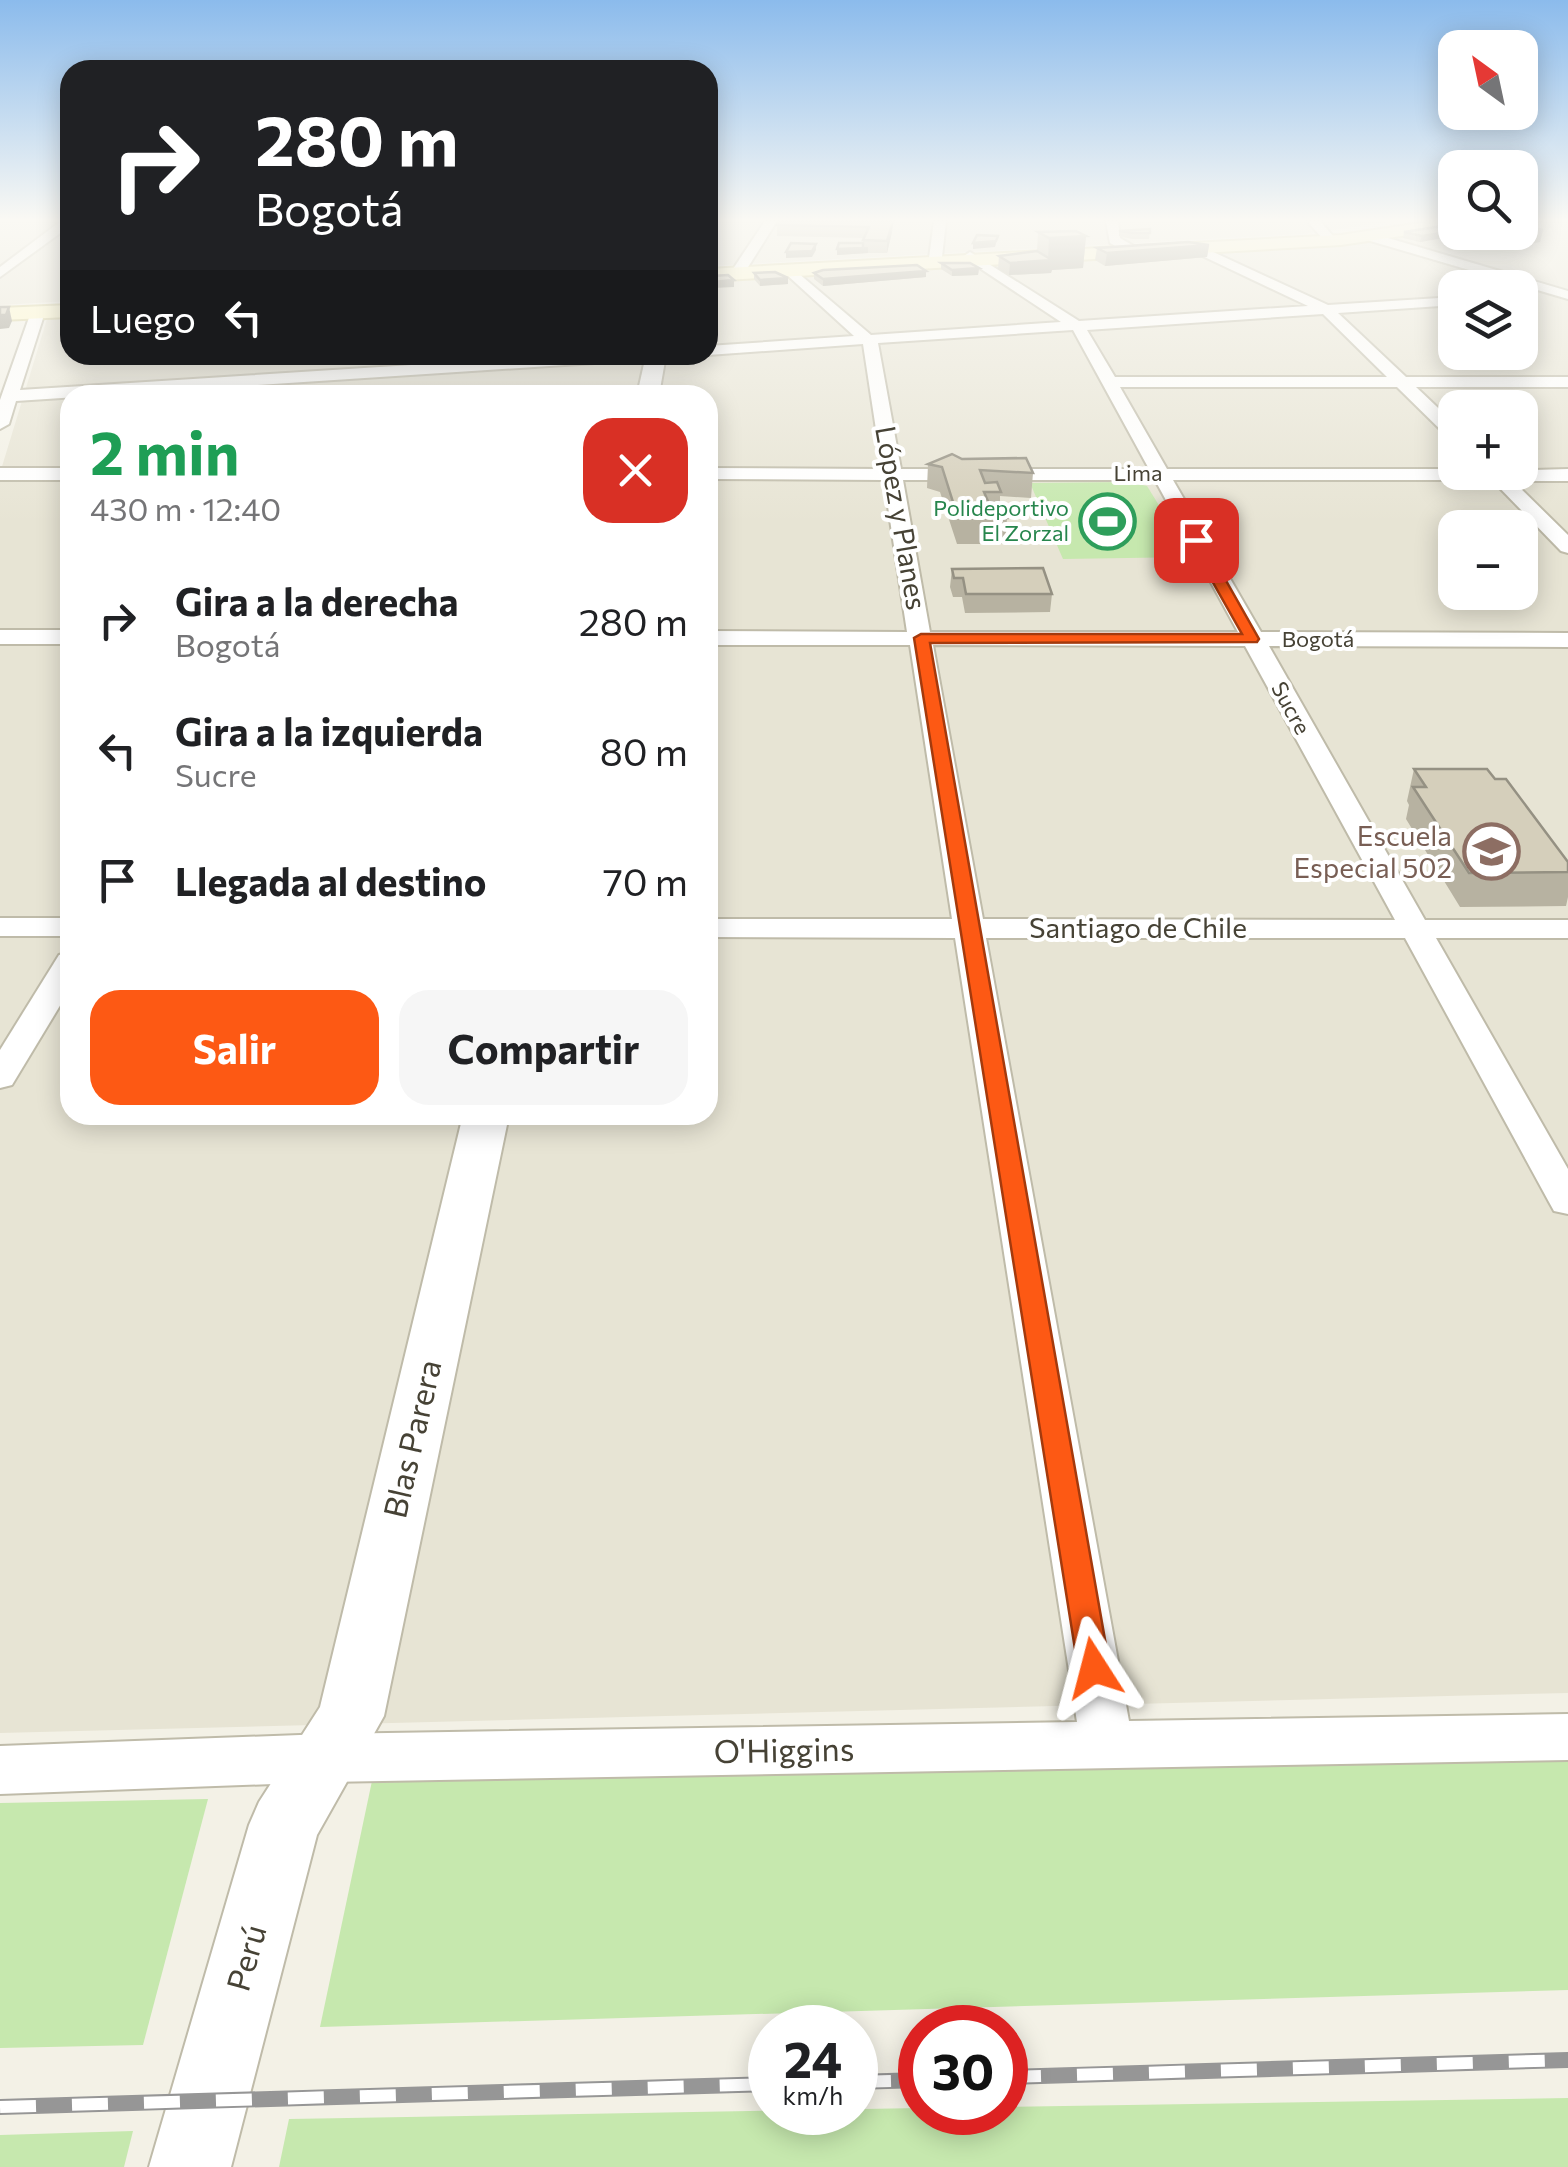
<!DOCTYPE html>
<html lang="es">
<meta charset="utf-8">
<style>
:root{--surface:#fff;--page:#f6f6f6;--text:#202124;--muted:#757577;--accent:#fd5914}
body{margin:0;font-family:Commissioner,sans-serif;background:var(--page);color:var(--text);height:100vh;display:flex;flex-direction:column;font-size:38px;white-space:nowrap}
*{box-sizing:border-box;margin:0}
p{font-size:32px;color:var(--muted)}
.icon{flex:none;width:55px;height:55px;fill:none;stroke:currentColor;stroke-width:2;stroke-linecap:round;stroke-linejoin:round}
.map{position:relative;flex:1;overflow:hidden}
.drawer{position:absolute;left:60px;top:385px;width:658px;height:740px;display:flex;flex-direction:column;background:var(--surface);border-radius:30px;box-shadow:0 5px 25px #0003}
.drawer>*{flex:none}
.hud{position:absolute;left:60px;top:60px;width:658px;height:305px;border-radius:30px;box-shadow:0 5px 25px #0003;background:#202124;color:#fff;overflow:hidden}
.needle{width:65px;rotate:327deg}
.fabs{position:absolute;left:1438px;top:30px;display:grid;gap:20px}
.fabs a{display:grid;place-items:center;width:100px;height:100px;border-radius:20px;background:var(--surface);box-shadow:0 5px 25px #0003;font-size:50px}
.speed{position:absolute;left:748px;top:2005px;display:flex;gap:20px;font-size:50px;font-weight:700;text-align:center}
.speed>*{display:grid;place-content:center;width:130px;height:130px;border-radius:50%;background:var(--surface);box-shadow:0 5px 25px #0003;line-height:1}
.speed small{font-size:25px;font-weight:400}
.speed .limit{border:15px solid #d22;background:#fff;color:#111}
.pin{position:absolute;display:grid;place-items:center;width:85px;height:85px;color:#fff;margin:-42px;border-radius:20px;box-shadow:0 5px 15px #0006}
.me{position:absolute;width:110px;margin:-55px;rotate:351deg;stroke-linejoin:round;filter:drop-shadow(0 0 8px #0008)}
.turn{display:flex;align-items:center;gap:35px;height:210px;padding:0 30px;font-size:45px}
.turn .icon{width:130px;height:130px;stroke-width:2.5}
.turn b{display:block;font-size:70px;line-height:85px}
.then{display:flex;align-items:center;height:95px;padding:0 30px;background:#0003;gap:20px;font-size:38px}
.round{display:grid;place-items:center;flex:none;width:105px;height:105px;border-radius:30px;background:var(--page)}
.summary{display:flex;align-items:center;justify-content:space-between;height:170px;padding:0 30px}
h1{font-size:60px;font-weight:700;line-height:75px;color:#1e9e55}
.button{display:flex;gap:20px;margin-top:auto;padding:20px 30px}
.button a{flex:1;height:115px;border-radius:30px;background:var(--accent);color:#fff;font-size:40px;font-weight:700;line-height:115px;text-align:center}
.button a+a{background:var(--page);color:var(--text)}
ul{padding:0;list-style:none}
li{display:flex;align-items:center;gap:30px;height:130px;padding:0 30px}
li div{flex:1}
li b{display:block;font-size:38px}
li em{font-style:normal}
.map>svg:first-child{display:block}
.residential{fill:#e7e4d4;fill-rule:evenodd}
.green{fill:#c6e8ae}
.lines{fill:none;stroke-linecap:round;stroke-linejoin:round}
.minor-casing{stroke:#bfbba9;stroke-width:4}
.tertiary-casing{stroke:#bfbba9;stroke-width:4}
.secondary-casing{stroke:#d4cd95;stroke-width:4}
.minor{fill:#fff;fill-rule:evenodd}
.tertiary{fill:#fff;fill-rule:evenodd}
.secondary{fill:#fff9c5;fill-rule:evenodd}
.rail-casing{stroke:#969696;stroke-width:16}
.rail{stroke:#fff;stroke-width:12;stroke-dasharray:36;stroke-linecap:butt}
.wall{fill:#b7b2a1}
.shaded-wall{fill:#959183}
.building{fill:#d5cfbb;stroke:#959183;stroke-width:2.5}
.route{fill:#fd5914;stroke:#a43a0d;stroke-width:2.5}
.labels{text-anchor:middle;stroke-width:8;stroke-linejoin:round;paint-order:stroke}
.far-street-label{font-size:22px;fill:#464235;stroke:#fff}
.far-leisure-label{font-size:22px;fill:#27864d;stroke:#fff;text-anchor:end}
.street-label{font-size:28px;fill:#464235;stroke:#fff}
.education-label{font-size:28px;fill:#785e54;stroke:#fff;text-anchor:end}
.near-street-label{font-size:32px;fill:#464235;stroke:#fff}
</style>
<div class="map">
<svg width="1568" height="2167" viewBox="0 0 1568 2167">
<rect width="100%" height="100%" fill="#f3f1e6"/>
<g class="residential">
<polygon points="0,221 70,221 70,301 0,305"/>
<polygon points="708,221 1397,221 1302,234 708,266"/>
<path d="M1520 221H1568V1693L0 1733V473L47 319 70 314V355H708V278L1355 242 1455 226V232H1520ZM1455 288H1520V352H1455ZM70 395H708V1115H70ZM1455 408H1520V472H1455ZM1455 528H1520V592H1455Z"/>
</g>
<g class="green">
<polygon points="1129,482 1147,486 1191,557 1063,559 1030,483"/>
<polygon points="1568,1761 1568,1990 320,2027 372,1781"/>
<polygon points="208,1799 143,2045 0,2048 0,1803"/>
<polygon points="1568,2098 1568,2167 279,2167 289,2119 920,2108 920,2112 1005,2112 1005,2107"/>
<polygon points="133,2131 124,2167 0,2167 0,2135"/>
</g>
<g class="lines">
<defs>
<g id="minor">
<polygon points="61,221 70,221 70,226 0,277 0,267"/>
<polygon points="765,221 777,221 745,272 735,272 733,269"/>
<polygon points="934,221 946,221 942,257 947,263 941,267 929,258"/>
<polygon points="1106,221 1118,221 1120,238 1139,249 1139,255 1131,255 1110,243"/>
<polygon points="1307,221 1320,221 1333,236 1323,239"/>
<polygon points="1371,233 1568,291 1568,299 1367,240"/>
<path d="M1198 245 1328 305 1455 297V305L1338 313 1406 377H1568V387H1416L1455 424V439L1449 438 1397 387H1120L1167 469H1455V472L1568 469V481H1513L1568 535V553L1561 551 1492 480H1173L1261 632 1568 633V647L1269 646 1425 920H1568V938H1436L1568 1169V1214L1554 1211 1549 1202 1405 938H986L1129 1721 1568 1714V1760L326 1782 0 1794V1746L326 1734 1077 1722 955 938 708 937V919H952L910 645H708V631L907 632 884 480 708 479V468L882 469 863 344 708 355V346L854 336 786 274 784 271 791 267 871 335 1061 322 966 259 964 256 970 252 1079 321 1308 306 1194 252V246ZM1323 314 1387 377H1115L1087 330ZM1073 330 1149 469H901L878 343ZM903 480H1155L1238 632H930ZM933 645 1245 646 1395 920 983 919Z"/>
<polygon points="38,308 45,312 20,390 568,355 648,355 640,360 16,401 9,424 0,429 0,400 31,312"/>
<rect x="0" y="468" width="70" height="12"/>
<rect x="0" y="630" width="70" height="14"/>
<rect x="0" y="918" width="70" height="18"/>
<polygon points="70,952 70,989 12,1085 0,1088 0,1050 59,955"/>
</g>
<g id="tertiary">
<polygon points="646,355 666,355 659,395 637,395"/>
<polygon points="463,1115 509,1115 384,1716 317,1835 231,2167 149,2167 249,1825 259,1802 320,1707"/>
</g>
<g id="secondary">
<polygon points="1434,221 1455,221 1455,228 1341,245 708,281 708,269 1341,235"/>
<polygon points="70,305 70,317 0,320 0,308"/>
</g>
</defs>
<use href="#minor" class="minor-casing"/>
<use href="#tertiary" class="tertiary-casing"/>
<use href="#secondary" class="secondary-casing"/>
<use href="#minor" class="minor"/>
<use href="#tertiary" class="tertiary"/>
<use href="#secondary" class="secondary"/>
<defs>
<g id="rail">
<polyline points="1005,2077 1568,2060"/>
<polyline points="855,2082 920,2080"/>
<polyline points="0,2107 770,2084"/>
</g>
</defs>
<use href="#rail" class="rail-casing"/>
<use href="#rail" class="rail"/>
</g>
<g class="wall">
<polygon points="893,221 892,232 887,253 868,253 837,255 863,243 864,238 777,236 777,225"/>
<polygon points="1520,221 1546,221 1521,226 1543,230 1540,242 1526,244 1475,233 1420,242 1403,238 1404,232 1520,232"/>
<polygon points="1150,229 1149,239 1132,239 1119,236 1119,231"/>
<polygon points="1038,232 1086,236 1083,268 1052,270 1051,273 1009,275 998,269 999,256 1037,251"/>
<polygon points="1209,245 1207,257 1105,266 1095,260 1097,248"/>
<polygon points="941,263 979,268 978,275 952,276 941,269"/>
<polygon points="754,273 788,284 760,286 754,279"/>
<polygon points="814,273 926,277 823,286 814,279"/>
<polygon points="962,459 1033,473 1031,498 1000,496 1000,506 1007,518 1005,544 957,544 940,492 927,488 928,464"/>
<polygon points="952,569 1052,594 1050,612 965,613 962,597 953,597 950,587"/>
<polygon points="1414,769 1495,779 1568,862 1568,897 1566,906 1460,907 1406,819 1409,805 1407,801"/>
</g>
<g class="shaded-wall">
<polygon points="893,221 892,232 887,253 887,241"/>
<polygon points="1520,221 1546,221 1520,226"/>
<polygon points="1543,230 1540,242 1526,244 1529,232"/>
<polygon points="1455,231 1455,232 1475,232 1420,242 1422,236"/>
<polygon points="998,236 995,247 973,249 973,243"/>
<polygon points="1086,236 1083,268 1052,270 1051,273 1009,275 1010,263 1048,261 1049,238"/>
<polygon points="816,244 816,250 812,257 786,258 786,252"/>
<polygon points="1209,245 1207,257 1105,266 1107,253"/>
<polygon points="868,247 868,253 837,255 837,249"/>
<polygon points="979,268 978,275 952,276 952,270"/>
<polygon points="926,271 926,277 823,286 823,279"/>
<polygon points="712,275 713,288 708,288 708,276"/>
<polygon points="788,278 788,284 760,286 760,280"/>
<polygon points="734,280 734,287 713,288 712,282"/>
<polygon points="9,307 12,321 9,328 0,329 0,315"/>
</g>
<g class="building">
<polygon points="779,221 893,221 887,241 863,240 869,227 777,225"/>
<polygon points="1455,224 1455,231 1422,236 1404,232"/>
<polygon points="1520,225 1543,230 1529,232 1520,231"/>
<polygon points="1150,229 1150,233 1133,233 1119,231"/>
<polygon points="1076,231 1086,236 1049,238 1038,232"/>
<polygon points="977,235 998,236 996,241 973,243"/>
<polygon points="1188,242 1209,245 1107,253 1097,248"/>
<polygon points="791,243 816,244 812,251 786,252"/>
<polygon points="839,243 863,243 863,248 837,249"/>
<polygon points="1037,251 1052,260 1010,263 999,256"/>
<polygon points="941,263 970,263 979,268 952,270"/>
<polygon points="917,265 926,271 823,279 814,273 823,270"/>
<polygon points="775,272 788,278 760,280 754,273"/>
<polygon points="728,275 734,280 712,282 712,276"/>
<polygon points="0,307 9,307 6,315 0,315"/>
<polygon points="952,454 962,459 1026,458 1033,473 980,470 985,483 997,482 1001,492 984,492 990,506 1003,506 1007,518 958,518 942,467 928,464"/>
<polygon points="1043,568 1052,594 966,594 963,578 954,578 952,569"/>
<polygon points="1414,769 1487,769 1495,779 1506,779 1568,862 1568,872 1469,873 1413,787 1426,787"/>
</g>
<linearGradient id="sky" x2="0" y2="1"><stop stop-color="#8bbbec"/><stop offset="0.42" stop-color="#faf9f4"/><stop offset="1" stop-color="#faf9f4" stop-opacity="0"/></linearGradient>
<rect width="1568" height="524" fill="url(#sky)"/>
<polygon class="route" points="1191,537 1203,540 1259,639 1257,642 930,643 1110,1668 1106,1678 1094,1683 1082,1678 1078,1668 914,638 921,634 1242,634 1189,540"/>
<defs>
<symbol id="stadium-ring" viewBox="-11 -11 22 22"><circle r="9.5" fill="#fff" stroke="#2e9e5b" stroke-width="1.5"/><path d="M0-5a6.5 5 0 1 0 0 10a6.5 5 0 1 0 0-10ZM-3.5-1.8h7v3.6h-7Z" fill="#2e9e5b"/></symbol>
<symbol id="school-ring" viewBox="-11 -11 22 22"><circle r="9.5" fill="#fff" stroke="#8d6e63" stroke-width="1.5"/><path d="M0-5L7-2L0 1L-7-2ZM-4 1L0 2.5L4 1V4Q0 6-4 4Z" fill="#8d6e63"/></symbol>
</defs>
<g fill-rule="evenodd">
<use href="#stadium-ring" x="1076" y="490" width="63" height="63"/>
<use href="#school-ring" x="1460" y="820" width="63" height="63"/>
</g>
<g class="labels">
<g class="far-street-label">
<text x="1138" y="481">Lima</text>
<text x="1318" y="647">Bogotá</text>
<text transform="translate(1291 708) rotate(61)" y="8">Sucre</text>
</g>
<g class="far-leisure-label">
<text x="1069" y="516">Polideportivo<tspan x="1069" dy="25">El Zorzal</tspan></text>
</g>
<g class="street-label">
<text transform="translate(901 518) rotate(80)" y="10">López y Planes</text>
<text x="1138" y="938">Santiago de Chile</text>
</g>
<g class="education-label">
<text x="1452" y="846">Escuela<tspan x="1452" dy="32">Especial 502</tspan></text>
</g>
<g class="near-street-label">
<text transform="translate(413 1439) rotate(-77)" y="11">Blas Parera</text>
<text transform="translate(784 1751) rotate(-1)" y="11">O'Higgins</text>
<text transform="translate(247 1958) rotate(-74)" y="11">Perú</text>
</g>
</g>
</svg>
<div class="fabs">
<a><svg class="needle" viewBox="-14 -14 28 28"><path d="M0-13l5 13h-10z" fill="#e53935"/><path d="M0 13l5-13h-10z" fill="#757577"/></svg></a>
<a><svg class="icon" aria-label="search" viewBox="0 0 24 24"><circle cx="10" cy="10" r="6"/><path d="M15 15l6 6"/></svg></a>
<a><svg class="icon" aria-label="layers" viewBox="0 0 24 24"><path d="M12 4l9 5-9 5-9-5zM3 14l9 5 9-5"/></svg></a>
<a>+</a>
<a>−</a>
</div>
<div class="speed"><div>24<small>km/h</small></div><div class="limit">30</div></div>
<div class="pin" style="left:1196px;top:540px;background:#d93025"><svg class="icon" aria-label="arrive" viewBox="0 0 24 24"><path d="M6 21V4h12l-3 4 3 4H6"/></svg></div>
<svg class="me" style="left:1094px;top:1668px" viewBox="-20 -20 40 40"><path d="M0-17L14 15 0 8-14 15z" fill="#fd5914" stroke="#fff" stroke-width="4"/></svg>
<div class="hud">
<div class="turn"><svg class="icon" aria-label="right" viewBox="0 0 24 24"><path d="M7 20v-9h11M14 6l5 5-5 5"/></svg><div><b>280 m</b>Bogotá</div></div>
<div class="then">Luego<svg class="icon" aria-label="left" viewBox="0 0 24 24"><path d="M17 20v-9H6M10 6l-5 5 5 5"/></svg></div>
</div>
<section class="drawer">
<div class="summary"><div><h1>2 min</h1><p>430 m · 12:40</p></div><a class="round" style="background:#d93025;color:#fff"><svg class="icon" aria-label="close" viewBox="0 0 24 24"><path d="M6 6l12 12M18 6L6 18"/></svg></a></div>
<ul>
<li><svg class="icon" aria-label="right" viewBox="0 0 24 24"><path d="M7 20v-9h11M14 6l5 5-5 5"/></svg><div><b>Gira a la derecha</b><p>Bogotá</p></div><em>280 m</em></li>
<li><svg class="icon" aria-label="left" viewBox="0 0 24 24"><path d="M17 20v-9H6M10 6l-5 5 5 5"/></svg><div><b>Gira a la izquierda</b><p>Sucre</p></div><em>80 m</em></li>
<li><svg class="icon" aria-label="arrive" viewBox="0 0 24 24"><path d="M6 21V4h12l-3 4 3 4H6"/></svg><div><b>Llegada al destino</b></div><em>70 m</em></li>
</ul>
<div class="button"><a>Salir</a><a>Compartir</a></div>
</section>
</div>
